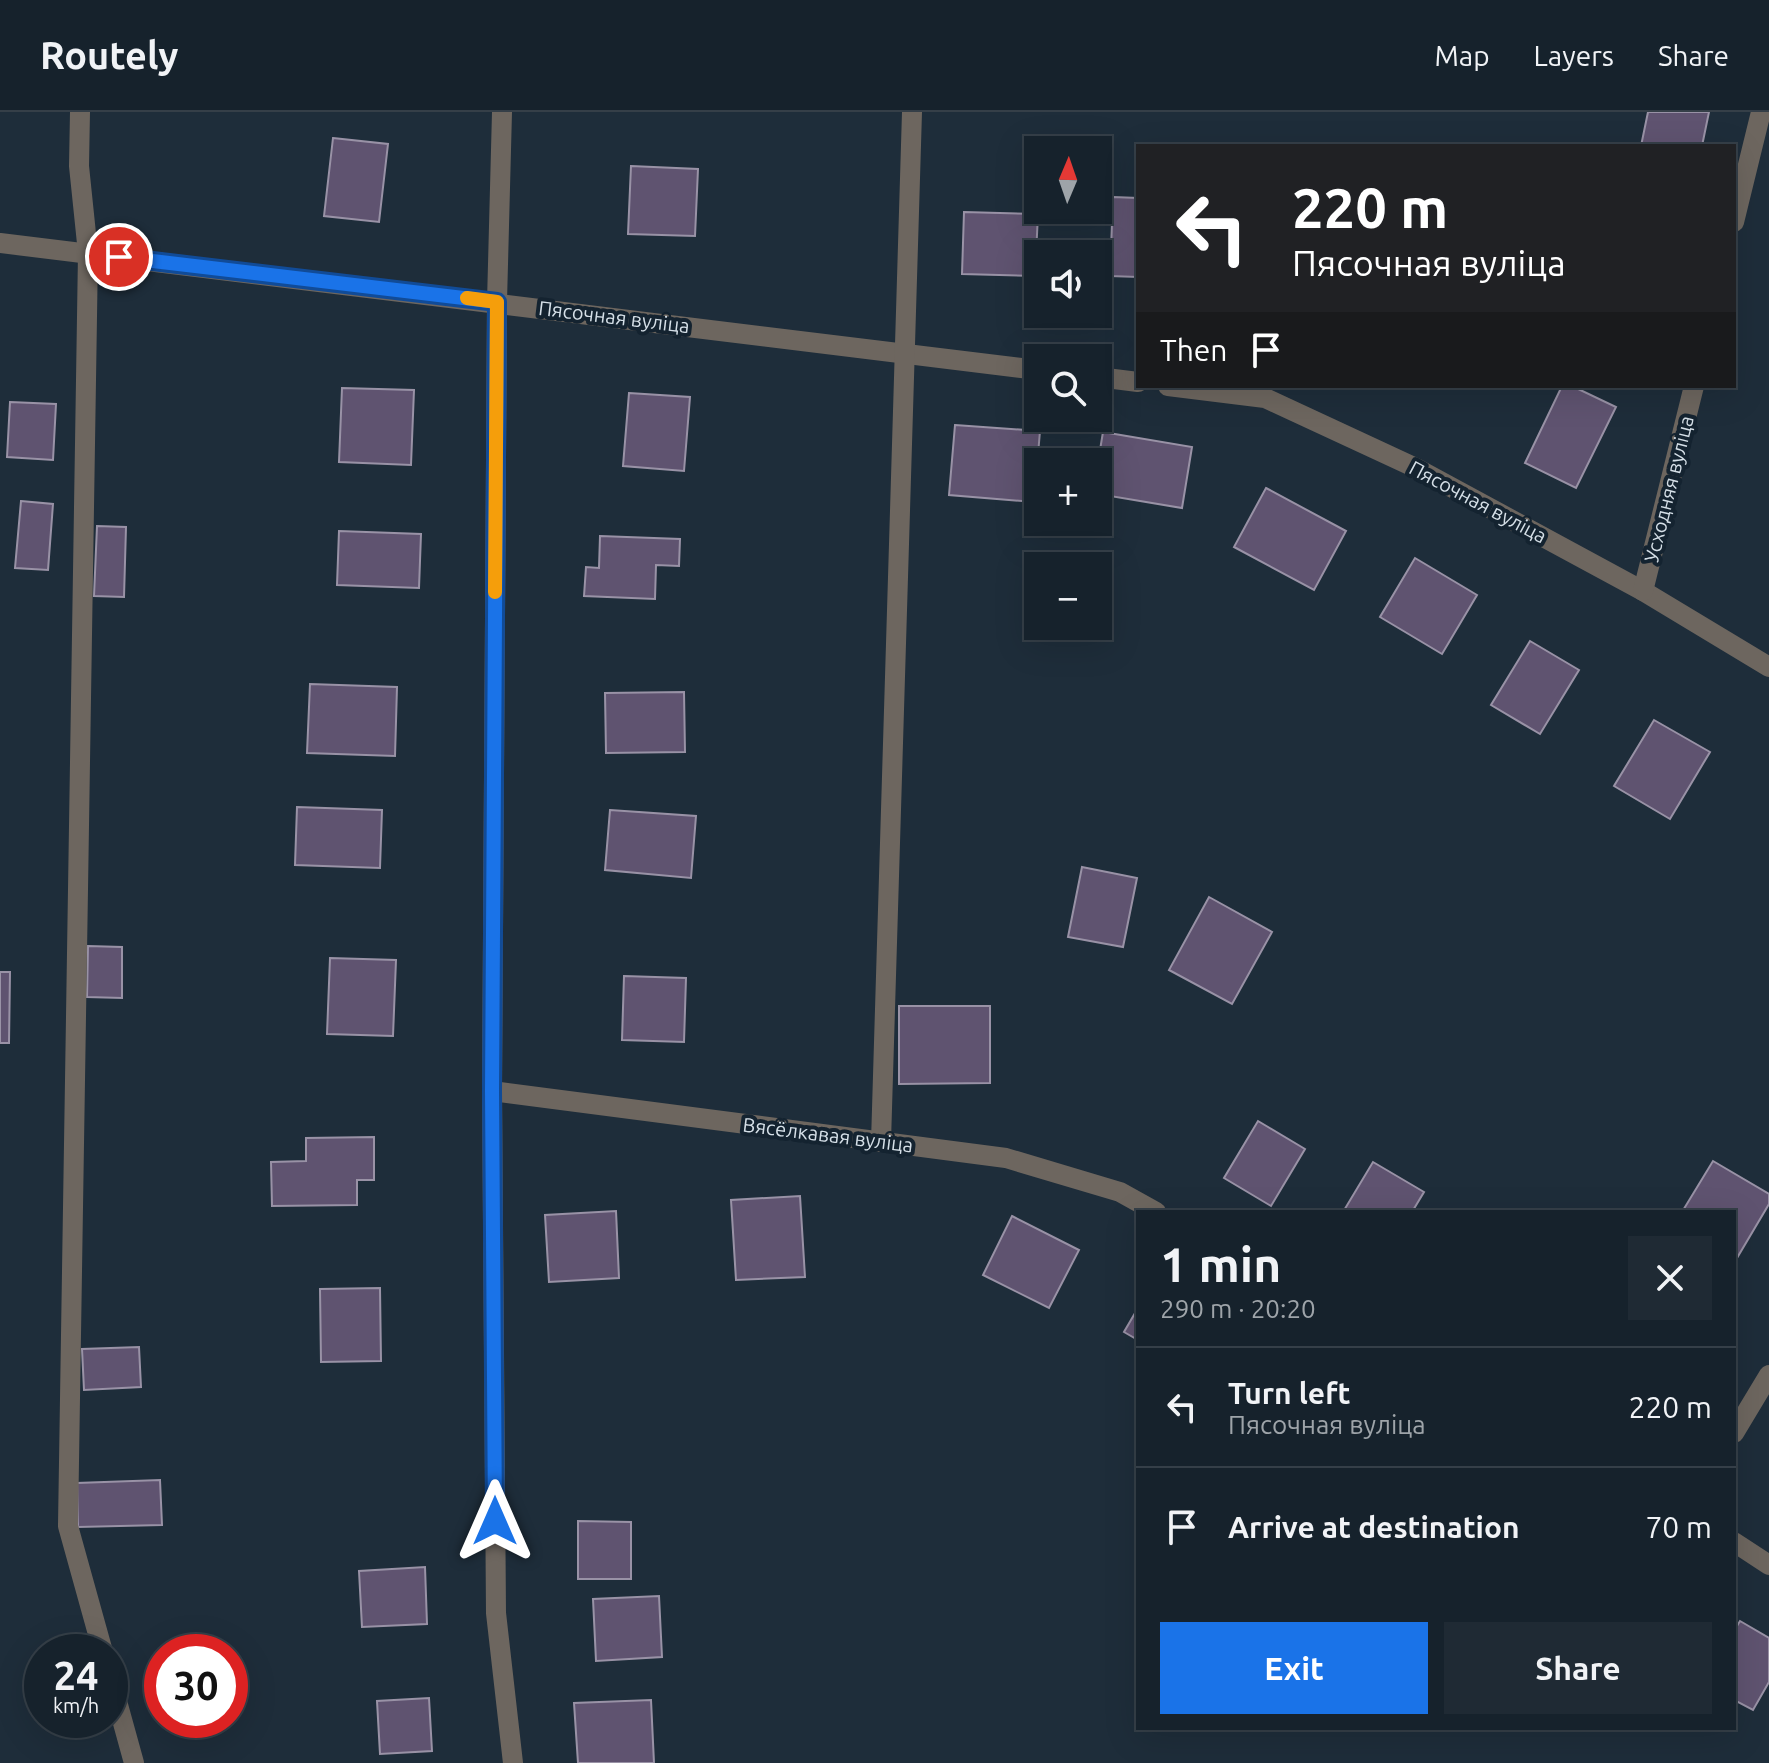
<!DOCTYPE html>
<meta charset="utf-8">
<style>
:root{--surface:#16222c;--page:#1f2a34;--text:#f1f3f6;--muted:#9ea4a9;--line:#353f48;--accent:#1a73e8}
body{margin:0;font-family:Ubuntu,sans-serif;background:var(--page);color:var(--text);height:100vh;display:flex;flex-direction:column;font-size:30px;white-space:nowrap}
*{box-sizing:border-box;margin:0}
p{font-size:26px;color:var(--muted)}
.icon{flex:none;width:44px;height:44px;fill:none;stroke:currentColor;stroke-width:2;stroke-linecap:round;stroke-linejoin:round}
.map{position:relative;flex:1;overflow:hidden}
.drawer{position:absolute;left:1136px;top:1098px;width:600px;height:520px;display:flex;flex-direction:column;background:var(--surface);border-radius:0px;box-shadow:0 8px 32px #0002,0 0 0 2px var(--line)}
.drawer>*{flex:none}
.top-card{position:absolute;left:1136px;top:32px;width:600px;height:244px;border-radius:0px;box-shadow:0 8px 32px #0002,0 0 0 2px var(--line);background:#202124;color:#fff;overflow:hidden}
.needle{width:52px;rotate:2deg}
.controls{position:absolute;left:1024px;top:24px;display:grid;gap:16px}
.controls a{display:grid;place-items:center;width:88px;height:88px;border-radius:0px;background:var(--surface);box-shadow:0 8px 32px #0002,0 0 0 2px var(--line);font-size:40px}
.speed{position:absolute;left:24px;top:1522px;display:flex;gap:16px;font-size:40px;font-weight:700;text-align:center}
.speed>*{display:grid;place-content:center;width:104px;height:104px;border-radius:50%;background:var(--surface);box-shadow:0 8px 32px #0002,0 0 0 2px var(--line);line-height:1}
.speed small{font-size:20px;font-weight:400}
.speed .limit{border:12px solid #d22;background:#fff;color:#111}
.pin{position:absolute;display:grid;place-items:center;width:68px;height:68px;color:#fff;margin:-34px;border:4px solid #fff;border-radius:50%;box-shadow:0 2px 8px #0007}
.me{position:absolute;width:88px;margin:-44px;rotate:0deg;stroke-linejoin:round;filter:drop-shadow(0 0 6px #0008)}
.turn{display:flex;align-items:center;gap:28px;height:168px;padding:0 24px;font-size:36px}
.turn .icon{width:104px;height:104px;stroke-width:2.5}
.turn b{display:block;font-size:56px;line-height:68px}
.then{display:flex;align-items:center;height:76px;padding:0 24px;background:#0003;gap:16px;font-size:30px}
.round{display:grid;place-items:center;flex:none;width:84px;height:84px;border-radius:0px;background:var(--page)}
.headline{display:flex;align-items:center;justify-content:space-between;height:136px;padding:0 24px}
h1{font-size:48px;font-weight:700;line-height:60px}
.action{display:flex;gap:16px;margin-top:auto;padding:16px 24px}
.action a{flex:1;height:92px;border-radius:0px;background:var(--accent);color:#fff;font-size:32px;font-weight:700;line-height:92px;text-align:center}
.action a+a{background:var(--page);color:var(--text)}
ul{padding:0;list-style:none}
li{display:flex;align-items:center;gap:24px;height:120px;padding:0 24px;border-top:2px solid var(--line)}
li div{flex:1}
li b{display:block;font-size:30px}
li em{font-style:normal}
header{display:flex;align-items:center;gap:48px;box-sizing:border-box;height:112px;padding:0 40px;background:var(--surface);border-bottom:2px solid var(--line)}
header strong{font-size:38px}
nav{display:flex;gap:44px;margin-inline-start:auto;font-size:28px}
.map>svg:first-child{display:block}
.building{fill:#5f5370;stroke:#9992a6;stroke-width:2}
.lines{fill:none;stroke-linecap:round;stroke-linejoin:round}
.minor{stroke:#6d665f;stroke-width:20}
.route-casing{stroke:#114b97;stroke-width:20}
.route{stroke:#1a73e8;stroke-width:14}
.slow{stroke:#f59e0b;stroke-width:14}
.labels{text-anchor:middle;stroke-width:8;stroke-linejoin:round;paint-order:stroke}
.street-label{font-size:20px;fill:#d5dfe7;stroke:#142330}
</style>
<header>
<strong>Routely</strong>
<nav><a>Map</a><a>Layers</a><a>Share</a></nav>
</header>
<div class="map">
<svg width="1769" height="1651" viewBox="0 0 1769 1651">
<rect width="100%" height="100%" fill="#1e2d3a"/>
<g class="building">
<polygon points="1648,0 1709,0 1702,34 1641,34"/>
<polygon points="333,26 388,32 379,110 324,104"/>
<polygon points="631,54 698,57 695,124 628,122"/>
<polygon points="1113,85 1138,86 1138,165 1110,164"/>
<polygon points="964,100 1038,102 1035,164 962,162"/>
<polygon points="1562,274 1572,274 1616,295 1576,376 1525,351"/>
<polygon points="342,276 414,278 411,353 339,350"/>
<polygon points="629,281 690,285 684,359 623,354"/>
<polygon points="10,290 56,292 53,348 7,345"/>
<polygon points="955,313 1040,319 1034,390 949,383"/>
<polygon points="1103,320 1192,335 1182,396 1098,382 1098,350"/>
<polygon points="1266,376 1346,419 1314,478 1234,435"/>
<polygon points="21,389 53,392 48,458 15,456"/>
<polygon points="97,414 126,415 124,485 94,484"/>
<polygon points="339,419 421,422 419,476 337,473"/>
<polygon points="600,424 680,427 679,454 656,453 655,487 584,484 586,455 599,456"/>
<polygon points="1415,446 1477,483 1442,542 1380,505"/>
<polygon points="1530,529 1579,558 1540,622 1491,593"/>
<polygon points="310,572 397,575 395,644 307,641"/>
<polygon points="684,580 685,640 606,641 605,581"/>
<polygon points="1654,608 1710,640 1670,707 1614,674"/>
<polygon points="297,695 382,698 380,756 295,753"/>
<polygon points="610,698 696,704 691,766 605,758"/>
<polygon points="1082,755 1137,766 1123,835 1068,825"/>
<polygon points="1209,785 1272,820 1232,892 1169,858"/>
<polygon points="88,834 122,835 122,886 87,885"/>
<polygon points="330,846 396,848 393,924 327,922"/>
<polygon points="0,860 10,860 9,931 0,931"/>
<polygon points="624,864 686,866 684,930 622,928"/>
<polygon points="899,894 990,894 990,971 899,972"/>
<polygon points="1258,1009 1305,1037 1271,1094 1224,1066"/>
<polygon points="374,1025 374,1068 357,1068 357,1093 272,1094 271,1050 306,1049 306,1026"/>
<polygon points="1713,1049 1769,1082 1769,1092 1734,1151 1734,1100 1682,1100"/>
<polygon points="1373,1050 1424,1080 1412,1100 1343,1100"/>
<polygon points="800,1084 805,1165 736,1168 731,1088"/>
<polygon points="616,1099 619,1166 549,1170 545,1103"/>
<polygon points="1012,1104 1079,1138 1049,1196 983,1163"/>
<polygon points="380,1176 381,1249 321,1250 320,1177"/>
<polygon points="1138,1196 1138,1228 1124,1220"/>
<polygon points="139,1235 141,1275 84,1278 82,1237"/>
<polygon points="160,1368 162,1413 78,1415 77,1371"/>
<polygon points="578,1409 631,1410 631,1467 578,1467"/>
<polygon points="425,1455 427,1512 362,1515 359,1459"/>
<polygon points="659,1484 662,1545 596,1549 593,1487"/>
<polygon points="1740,1509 1769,1526 1769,1570 1753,1598 1734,1588 1734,1519"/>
<polygon points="429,1586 432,1639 380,1642 377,1589"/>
<polygon points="651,1588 654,1651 578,1651 574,1591"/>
</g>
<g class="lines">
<g class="minor">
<polyline points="80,0 79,54 88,141 68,1414 103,1540"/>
<polyline points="502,0 497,190 492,979 496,1501 513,1651"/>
<polyline points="1734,110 1761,0"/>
<polyline points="0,131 1038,258"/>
<polyline points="1098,265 1138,270"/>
<polyline points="1168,274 1265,286 1416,356 1643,479 1769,555"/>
<polyline points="1643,479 1694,274"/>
<polyline points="492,979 1006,1046 1120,1080 1156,1100"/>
<polyline points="881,1030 912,0"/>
<polyline points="1734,1321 1769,1263"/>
<polyline points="1734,1430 1769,1453"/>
<polyline points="110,1564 134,1651"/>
</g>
</g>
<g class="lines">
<defs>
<polyline id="route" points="119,145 497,190 492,979 495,1409"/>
</defs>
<use href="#route" class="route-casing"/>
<use href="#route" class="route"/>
<polyline class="slow" points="467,186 497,190 495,480"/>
</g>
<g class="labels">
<g class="street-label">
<text transform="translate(614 205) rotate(7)" y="7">Пясочная вуліца</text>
<text transform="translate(1669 377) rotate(-76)" y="7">Усходняя вуліца</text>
<text transform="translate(1478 390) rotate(28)" y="7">Пясочная вуліца</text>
<text transform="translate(828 1023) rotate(7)" y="7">Вясёлкавая вуліца</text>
</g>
</g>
</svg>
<div class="controls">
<a><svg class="needle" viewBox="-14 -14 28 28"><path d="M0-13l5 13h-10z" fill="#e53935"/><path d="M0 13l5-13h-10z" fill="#9ea4a9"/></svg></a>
<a><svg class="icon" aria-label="sound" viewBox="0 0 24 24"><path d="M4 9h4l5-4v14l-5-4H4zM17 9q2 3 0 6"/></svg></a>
<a><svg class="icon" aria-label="search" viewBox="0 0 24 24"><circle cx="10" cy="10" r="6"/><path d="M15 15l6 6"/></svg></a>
<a>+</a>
<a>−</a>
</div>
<div class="speed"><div>24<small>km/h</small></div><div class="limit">30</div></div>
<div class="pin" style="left:119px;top:145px;background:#d93025"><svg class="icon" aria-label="arrive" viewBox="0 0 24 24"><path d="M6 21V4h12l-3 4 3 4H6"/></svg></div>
<svg class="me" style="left:495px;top:1409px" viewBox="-20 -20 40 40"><path d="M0-17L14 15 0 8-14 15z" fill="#1a73e8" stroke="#fff" stroke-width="4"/></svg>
<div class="top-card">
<div class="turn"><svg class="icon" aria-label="left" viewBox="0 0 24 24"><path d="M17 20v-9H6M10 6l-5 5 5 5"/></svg><div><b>220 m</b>Пясочная вуліца</div></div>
<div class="then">Then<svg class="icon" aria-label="arrive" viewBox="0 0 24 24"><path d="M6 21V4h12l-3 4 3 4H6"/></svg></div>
</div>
<section class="drawer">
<div class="headline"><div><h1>1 min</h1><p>290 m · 20:20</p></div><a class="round"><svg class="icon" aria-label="close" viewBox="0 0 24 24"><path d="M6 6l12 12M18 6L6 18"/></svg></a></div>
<ul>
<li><svg class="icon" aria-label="left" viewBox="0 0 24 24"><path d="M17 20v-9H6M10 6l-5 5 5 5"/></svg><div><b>Turn left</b><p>Пясочная вуліца</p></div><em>220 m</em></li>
<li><svg class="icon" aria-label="arrive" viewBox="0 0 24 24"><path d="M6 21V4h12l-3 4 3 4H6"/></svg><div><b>Arrive at destination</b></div><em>70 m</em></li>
</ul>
<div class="action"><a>Exit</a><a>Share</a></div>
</section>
</div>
